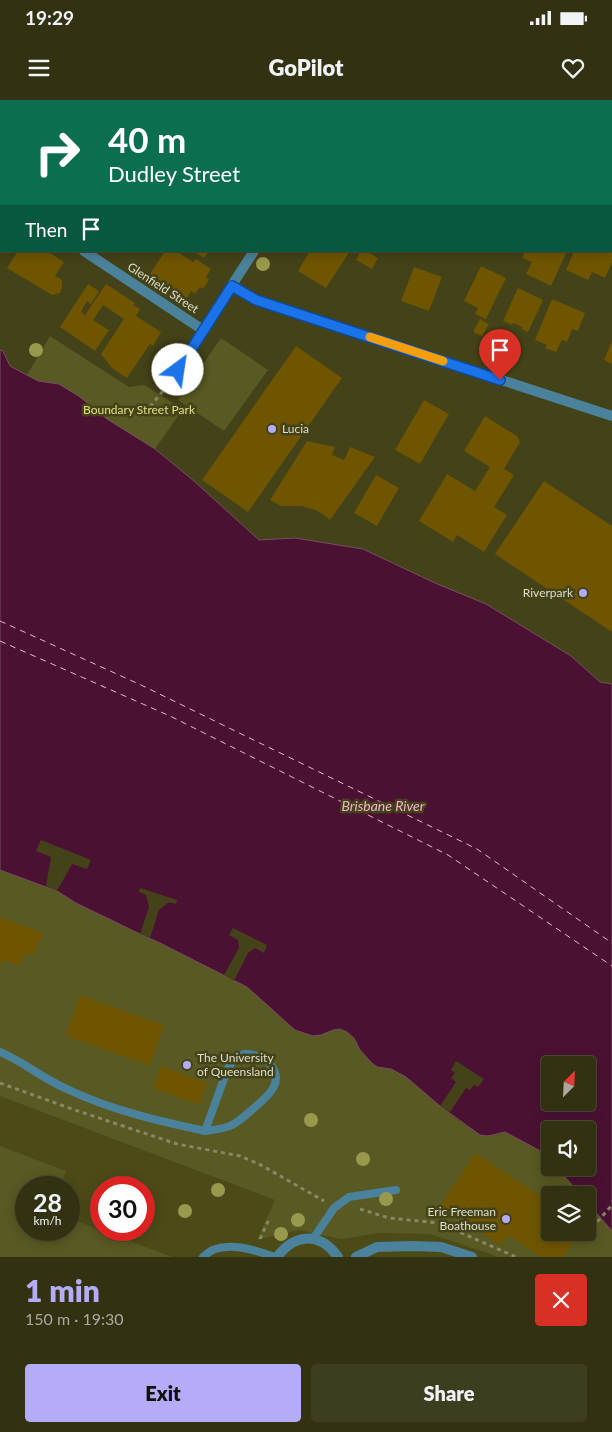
<!DOCTYPE html>
<meta charset="utf-8">
<style>
:root{--surface:#323212;--page:#3d3e20;--text:#f1f3f6;--muted:#a8aa9f;--line:#4d4d32;--accent:#b4acf9}
body{margin:0;font-family:Lato,sans-serif;background:var(--page);color:var(--text);height:100vh;display:flex;flex-direction:column;font-size:19px;white-space:nowrap}
*{box-sizing:border-box;margin:0}
p{font-size:16px;color:var(--muted)}
.icon{flex:none;width:28px;height:28px;fill:none;stroke:currentColor;stroke-width:2;stroke-linecap:round;stroke-linejoin:round}
.map{position:relative;height:1157px;overflow:hidden}
.drawer{display:flex;flex-direction:column;background:var(--surface);flex:1}
.drawer>*{flex:none}
.guide{position:absolute;left:0px;top:0px;width:612px;height:152px;box-shadow:0 2px 12px #0003,0 0 0 1px var(--line);background:#0b6e4f;color:#fff;overflow:hidden}
.needle{width:32px;rotate:24deg}
.fabs{position:absolute;left:541px;top:956px;display:grid;gap:10px}
.fabs a{display:grid;place-items:center;width:55px;height:55px;border-radius:5px;background:var(--surface);box-shadow:0 2px 12px #0003,0 0 0 1px var(--line);font-size:25px}
.speed{position:absolute;left:15px;top:1076px;display:flex;gap:10px;font-size:25px;font-weight:700;text-align:center}
.speed>*{display:grid;place-content:center;width:65px;height:65px;border-radius:50%;background:var(--surface);box-shadow:0 2px 12px #0003,0 0 0 1px var(--line);line-height:1}
.speed small{font-size:12px;font-weight:400}
.speed .limit{border:8px solid #d22;background:#fff;color:#111}
.pin{position:absolute;display:grid;place-items:center;width:42px;height:42px;color:#fff;margin:-51px -21px;border-radius:50% 50% 50% 0;rotate:-45deg;box-shadow:0 0 5px #0007}
.pin .icon{rotate:45deg}
.me{position:absolute;width:55px;margin:-28px;rotate:31deg;stroke-linejoin:round;filter:drop-shadow(0 0 4px #0008)}
.turn{display:flex;align-items:center;gap:18px;height:105px;padding:0 25px;font-size:22px}
.turn .icon{width:65px;height:65px;stroke-width:2.5}
.turn b{display:block;font-size:35px;line-height:42px}
.then{display:flex;align-items:center;height:48px;padding:0 25px;background:#0003;gap:10px;font-size:19px}
.round{display:grid;place-items:center;flex:none;width:52px;height:52px;border-radius:5px;background:var(--page)}
.overview{display:flex;align-items:center;justify-content:space-between;height:85px;padding:0 25px}
h1{font-size:30px;font-weight:800;line-height:38px;color:var(--accent)}
.action{display:flex;gap:10px;margin-top:auto;padding:10px 25px}
.action a{flex:1;height:58px;border-radius:5px;background:var(--accent);color:#111;font-size:20px;font-weight:800;line-height:58px;text-align:center}
.action a+a{background:var(--page);color:var(--text)}
.status{display:flex;justify-content:space-between;align-items:center;height:35px;padding:0 25px;background:var(--surface);direction:ltr}
.status svg{height:14px;fill:currentColor}
header{display:flex;justify-content:space-between;align-items:center;height:65px;padding:0 25px;background:var(--surface);font-size:22px;font-weight:800}
.map>svg:first-child{display:block}
.built{fill:#4c4b17;fill-rule:evenodd}
.green{fill:#595923}
.water{fill:#4b1133;stroke:#774f60;fill-rule:evenodd}
.pier{fill:#434218}
.lines{fill:none;stroke-linecap:round;stroke-linejoin:round}
.ferry{stroke:#f8acd1;stroke-width:1;stroke-dasharray:6 5;stroke-linecap:butt}
.building{fill:#6f5500}
.path{stroke:#886;stroke-width:3;stroke-dasharray:4 4;stroke-linecap:butt}
.lane{stroke:#4b829b;stroke-width:8}
.street{stroke:#4b829b;stroke-width:10}
.tree{fill:#99994d}
.route-casing{stroke:#114b97;stroke-width:12}
.route{stroke:#1a73e8;stroke-width:9}
.slow{stroke:#f59e0b;stroke-width:9}
.poi-dot{fill:#b4acf9;stroke:#434218;stroke-width:2}
.labels{text-anchor:middle;stroke-width:5;stroke-linejoin:round;paint-order:stroke}
.street-label{font-size:12px;fill:#dedfc8;stroke:#434218}
.park-label{font-size:12px;fill:#e0e079;stroke:#434218}
.poi-label{font-size:12px;fill:#dedfc8;stroke:#434218;text-anchor:start}
.water-label{font-size:14px;font-style:italic;fill:#f8acd1;stroke:#434218}
</style>
<div class="status"><b>19:29</b><svg viewBox="0 0 49 12"><path d="M0 12V9h3v3zM5 12V6h3v6zM10 12V3h3v9zM15 12V0h3v12zM26 1h20v11H26zM47 4h2v5h-2z"/></svg></div>
<header><svg class="icon" aria-label="menu" viewBox="0 0 24 24"><path d="M4 6h16M4 12h16M4 18h16"/></svg>GoPilot<svg class="icon" aria-label="heart" viewBox="0 0 24 24"><path d="M12 20l-8-8c-3-5 5-10 8-4 3-6 11-1 8 4z"/></svg></header>
<div class="map">
<svg width="612" height="1157" viewBox="0 0 612 1157">
<rect width="100%" height="100%" fill="#434218"/>
<path class="built" d="M0 770 76 803 219 872 550 1056V1068H558L581 1095H550V1132H588V1103L612 1131V1157H0ZM26 1088H69V1130H26ZM101 1088H144V1130H101Z"/>
<g class="green">
<polygon points="50,236 129,287 144,285 183,309 155,349 107,319 80,297 59,284 38,281 27,275"/>
<polygon points="221,238 268,270 224,331 178,300"/>
<path d="M0 770 57 791 76 803 140 834 160 843 247 887 295 930C302 933 312 937 321 935 329 933 333 928 342 930 355 934 360 951 369 961 376 968 385 967 394 970 404 975 414 982 422 989 441 1005 479 1048 505 1032L546 1053 550 1056V1068H558L581 1095H550V1132H588V1103L612 1131V1157H497L491 1154 430 1134 379 1133 341 1139 299 1130 257 1140 275 1100 0 996Z"/>
<polygon points="0,1046 66,1071 60,1087 26,1088 26,1130 69,1130 69,1118 172,1157 0,1157"/>
</g>
<path class="water" d="M0 250 3 251 10 266 38 281 59 284 80 297 107 319 155 349 194 381 259 440 295 438 363 449 435 483 486 504 571 556 600 582 612 584V1131L588 1103V1095H581L566 1078 558 1068H588V1030H550V1056L505 1032 488 1036 480 1035 440 1006 406 977 391 969 377 967 371 962 360 950 354 938 347 932 340 929 333 930 321 935 313 936 295 930 247 887 160 843 140 834 76 803 57 791 0 770ZM550 965H588V1002H550Z"/>
<g class="pier">
<polygon points="41,740 91,760 87,769 72,764 57,791 46,786 51,757 36,751"/>
<polygon points="140,788 177,800 176,804 169,802 159,810 150,838 140,834 149,807 146,795 139,792"/>
<polygon points="233,828 267,845 264,853 255,848 248,853 234,881 224,875 239,848 238,840 229,835"/>
<polygon points="456,961 484,979 478,987 474,985 470,990 466,988 450,1012 440,1006 456,982 451,978 455,973 451,970"/>
</g>
<g class="lines">
<g class="ferry">
<polyline points="0,521 141,585 477,749 612,843"/>
<polyline points="0,541 170,616 448,755 612,866"/>
</g>
</g>
<g class="building">
<polygon points="18,151 47,151 64,162 55,176 62,180 62,187 60,193 52,195 7,168"/>
<polygon points="165,151 176,151 193,162 196,159 211,169 206,177 209,180 203,189 200,187 195,194 191,191 187,198 150,174"/>
<polygon points="193,151 209,151 204,158"/>
<polygon points="310,151 350,151 326,188 298,171"/>
<polygon points="361,151 367,151 378,158 372,169 356,160"/>
<polygon points="525,151 567,151 551,186 526,174 532,162 522,158"/>
<polygon points="574,151 612,151 612,162 605,178 592,172 588,180 566,170"/>
<polygon points="481,166 506,178 486,219 475,214 478,208 464,201"/>
<polygon points="414,167 442,177 429,211 401,201"/>
<polygon points="88,184 99,191 91,204 87,201 81,212 85,215 106,184 135,203 133,205 140,209 136,216 161,232 153,246 150,244 127,278 112,268 101,254 124,219 103,205 93,220 109,230 95,251 60,227"/>
<polygon points="518,188 543,200 528,232 521,229 522,227 513,223 512,225 503,221"/>
<polygon points="552,199 585,213 578,231 572,229 567,242 562,240 556,252 545,248 547,245 535,240"/>
<polygon points="480,219 489,224 482,236 473,232"/>
<polygon points="612,241 612,264 604,260"/>
<polygon points="296,246 342,278 248,412 202,380"/>
<polygon points="424,300 449,314 420,364 395,350"/>
<polygon points="485,316 517,336 520,342 504,369 514,375 494,407 507,415 484,452 457,435 453,442 419,421 447,374 475,391 490,367 464,351"/>
<polygon points="307,341 335,347 332,355 344,360 350,347 375,357 330,420 318,411 302,406 281,406 270,400"/>
<polygon points="376,375 399,388 377,426 354,413"/>
<polygon points="544,381 612,426 612,532 495,454"/>
<polygon points="0,817 43,833 33,856 25,853 20,866 3,860 0,869"/>
<polygon points="80,895 164,925 150,966 66,936"/>
<polygon points="161,966 207,983 199,1005 153,988"/>
<polygon points="475,1053 550,1102 550,1132 579,1132 564,1157 541,1157 508,1135 501,1146 441,1105"/>
</g>
<g class="lines">
<g class="path">
<polyline points="147,313 146,312 171,281"/>
<polyline points="0,983 72,1009 177,1044 240,1056 261,1065 324,1101"/>
<polyline points="360,1109 389,1118 439,1123 516,1157"/>
<polyline points="587,1134 612,1105"/>
<polyline points="260,1139 269,1119"/>
</g>
<g class="lane">
<path d="M0 952C24 962 43 979 67 989 110 1010 159 1021 205 1031"/>
<path d="M244 954C254 954 262 956 269 963 286 982 268 996 254 1008 247 1014 240 1021 232 1025 224 1029 214 1030 205 1031L228 968 235 958Z"/>
<polyline points="313,1139 334,1108 349,1097 396,1090"/>
<path d="M203 1157C221 1138 255 1150 275 1157"/>
</g>
<g class="street">
<polyline points="400,0 401,1"/>
<polyline points="444,0 446,1"/>
<polyline points="123,1 123,0"/>
<polyline points="354,1 355,0"/>
<polyline points="611,89 612,89"/>
<polyline points="0,96 1,97"/>
<polyline points="611,117 612,118"/>
<polyline points="84,151 203,230"/>
<polyline points="232,185 259,201 612,316"/>
<polyline points="178,270 203,230 254,151"/>
<path d="M277 1157C295 1133 320 1132 338 1157"/>
<polyline points="356,1157 377,1147 412,1146 441,1147 472,1157"/>
</g>
</g>
<g class="tree">
<circle cx="263" cy="164" r="7"/>
<circle cx="36" cy="250" r="7"/>
<circle cx="311" cy="1020" r="7"/>
<circle cx="363" cy="1059" r="7"/>
<circle cx="218" cy="1090" r="7"/>
<circle cx="386" cy="1099" r="7"/>
<circle cx="185" cy="1111" r="7"/>
<circle cx="298" cy="1120" r="7"/>
<circle cx="281" cy="1134" r="7"/>
</g>
<g class="lines">
<defs>
<polyline id="route" points="178,270 232,186 256,200 500,280"/>
</defs>
<use href="#route" class="route-casing"/>
<use href="#route" class="route"/>
<polyline class="slow" points="370,237 443,261"/>
</g>
<g class="poi-dot">
<circle cx="272" cy="329" r="5"/>
<circle cx="583" cy="493" r="5"/>
<circle cx="187" cy="965" r="5"/>
<circle cx="506" cy="1119" r="5"/>
</g>
<g class="labels">
<g class="street-label">
<text transform="translate(163 188) rotate(33)" y="4">Glenfield Street</text>
</g>
<g class="park-label">
<text x="139" y="314">Boundary Street Park</text>
</g>
<g class="poi-label">
<text x="282" y="333">Lucia</text>
<text x="573" y="497" text-anchor="end">Riverpark</text>
<text x="197" y="962">The University<tspan x="197" dy="14">of Queensland</tspan></text>
<text x="496" y="1116" text-anchor="end">Eric Freeman<tspan x="496" dy="14">Boathouse</tspan></text>
</g>
<g class="water-label">
<text x="383" y="711">Brisbane River</text>
</g>
</g>
</svg>
<div class="fabs">
<a><svg class="needle" viewBox="-14 -14 28 28"><path d="M0-13l5 13h-10z" fill="#e53935"/><path d="M0 13l5-13h-10z" fill="#a8aa9f"/></svg></a>
<a><svg class="icon" aria-label="sound" viewBox="0 0 24 24"><path d="M4 9h4l5-4v14l-5-4H4zM17 9q2 3 0 6"/></svg></a>
<a><svg class="icon" aria-label="layers" viewBox="0 0 24 24"><path d="M12 4l9 5-9 5-9-5zM3 14l9 5 9-5"/></svg></a>
</div>
<div class="speed"><div>28<small>km/h</small></div><div class="limit">30</div></div>
<div class="pin" style="left:500px;top:280px;background:#d93025"><svg class="icon" aria-label="arrive" viewBox="0 0 24 24"><path d="M6 21V4h12l-3 4 3 4H6"/></svg></div>
<svg class="me" style="left:178px;top:270px" viewBox="-20 -20 40 40"><circle r="19" fill="#fff"/><path d="M0-13L10 11 0 6-10 11z" fill="#1a73e8"/></svg>
<div class="guide">
<div class="turn"><svg class="icon" aria-label="right" viewBox="0 0 24 24"><path d="M7 20v-9h11M14 6l5 5-5 5"/></svg><div><b>40 m</b>Dudley Street</div></div>
<div class="then">Then<svg class="icon" aria-label="arrive" viewBox="0 0 24 24"><path d="M6 21V4h12l-3 4 3 4H6"/></svg></div>
</div>
</div>
<section class="drawer">
<div class="overview"><div><h1>1 min</h1><p>150 m · 19:30</p></div><a class="round" style="background:#d93025;color:#fff"><svg class="icon" aria-label="close" viewBox="0 0 24 24"><path d="M6 6l12 12M18 6L6 18"/></svg></a></div>
<div class="action"><a>Exit</a><a>Share</a></div>
</section>
